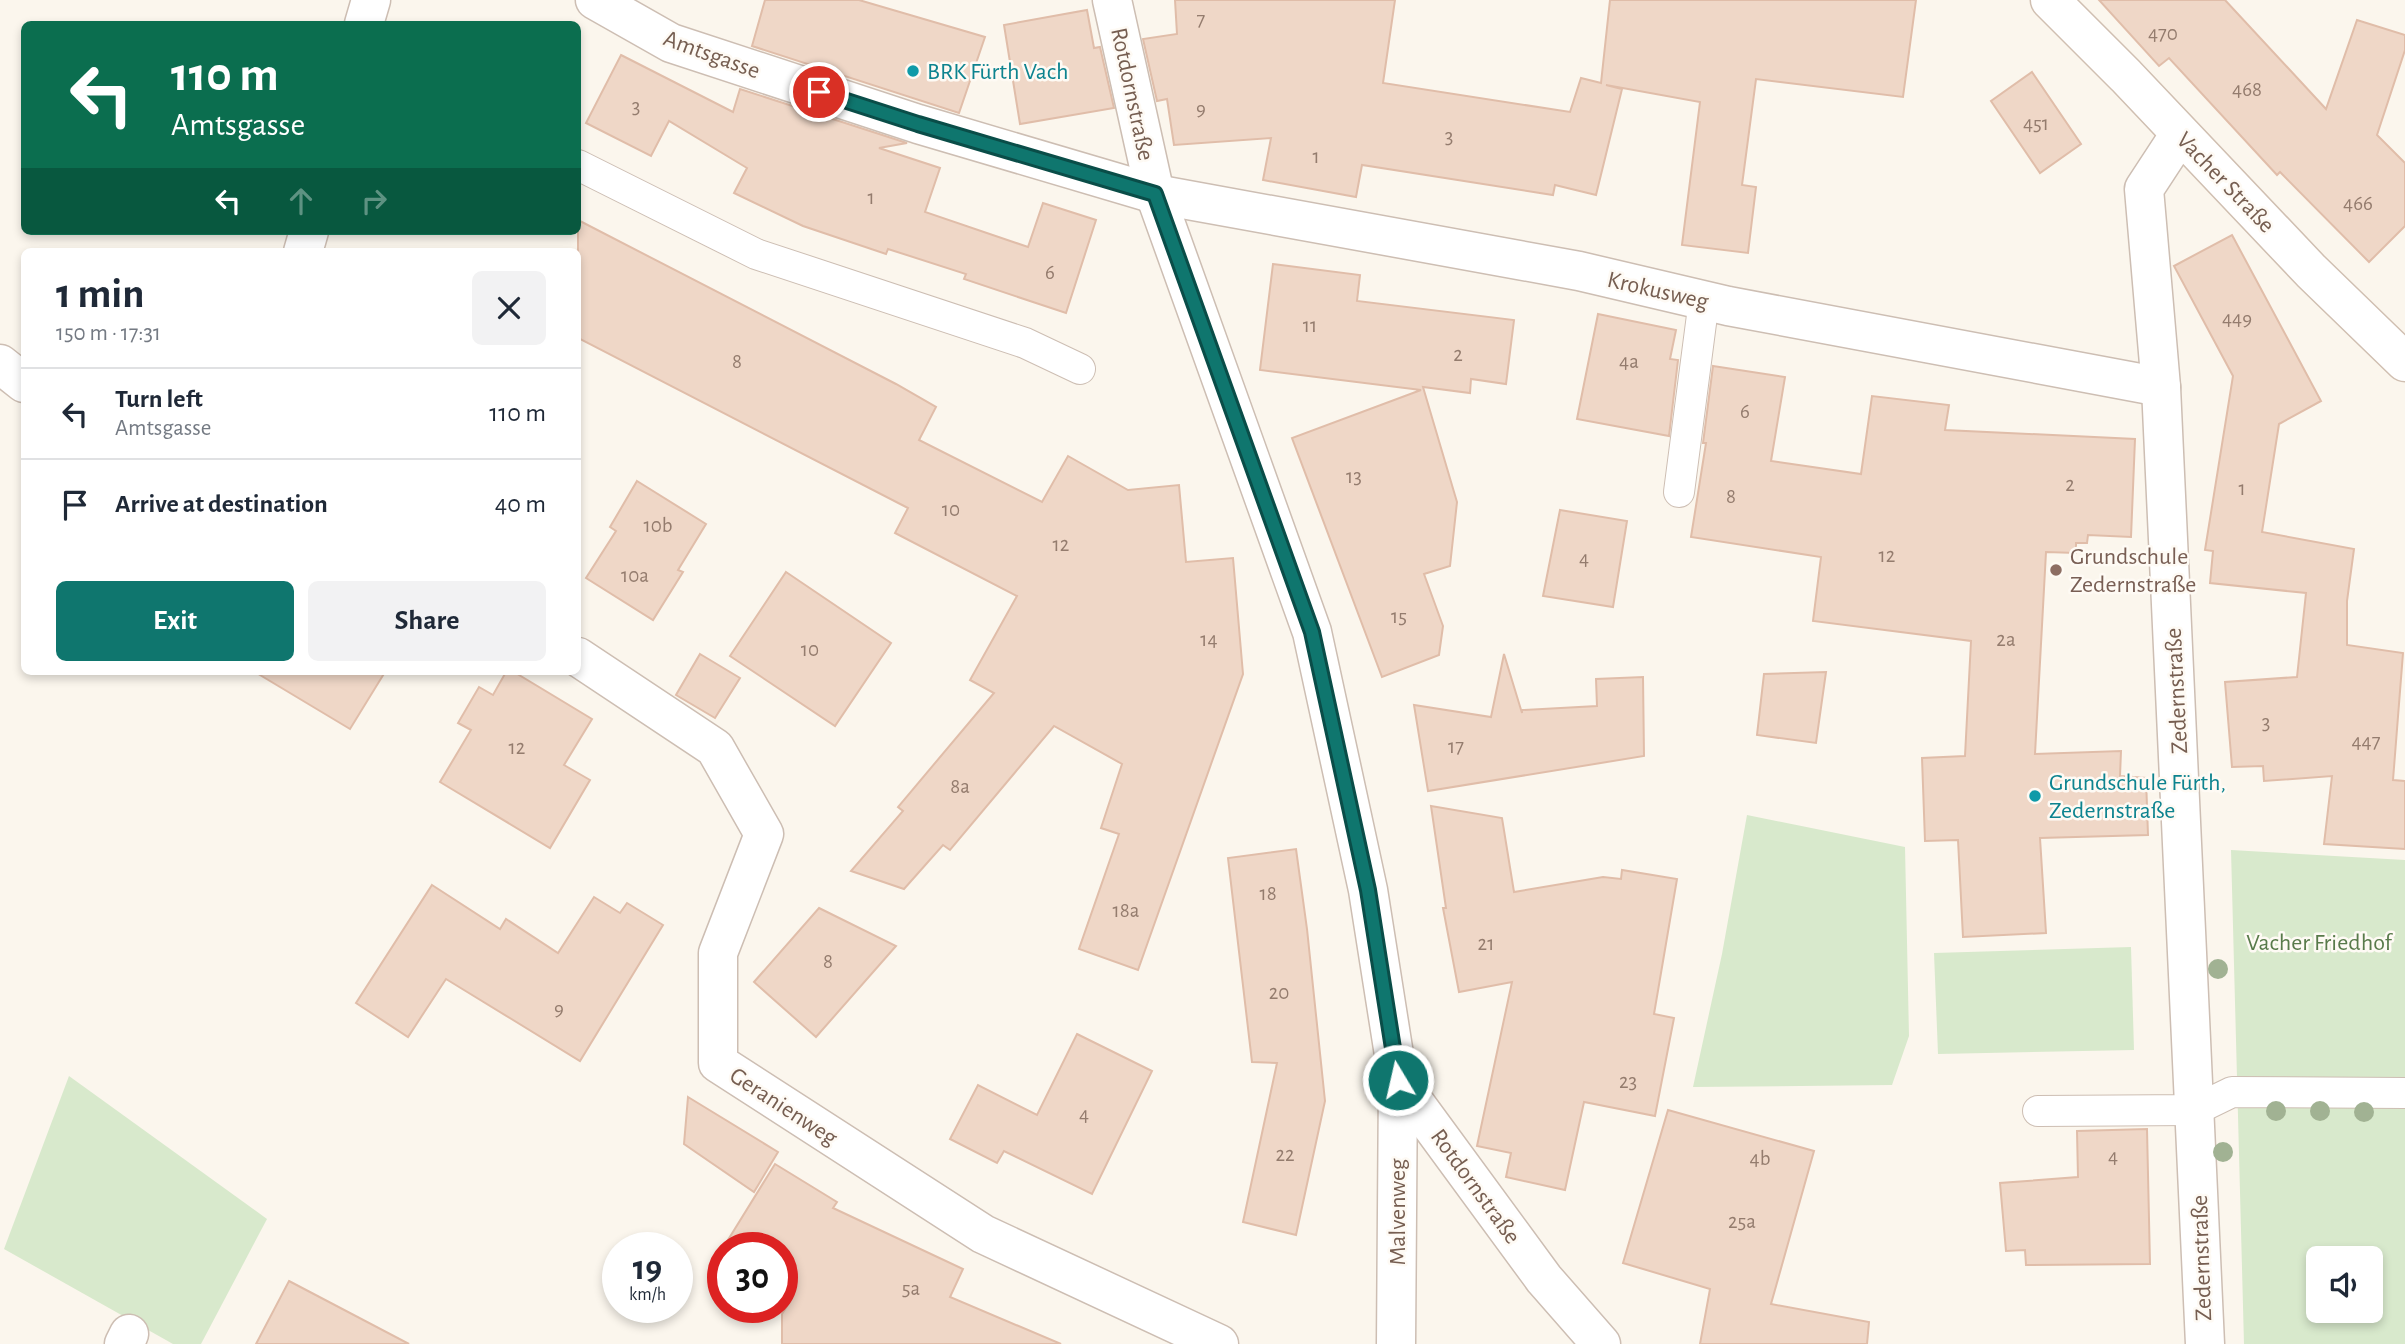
<!DOCTYPE html>
<meta charset="utf-8">
<style>
:root{--surface:#fff;--page:#f2f2f3;--text:#1f2937;--muted:#747a83;--line:#e0e1e3;--accent:#0f766e}
body{margin:0;font-family:"Alegreya Sans",sans-serif;background:var(--page);color:var(--text);height:100vh;display:flex;flex-direction:column;font-size:26px;white-space:nowrap}
*{box-sizing:border-box;margin:0}
p{font-size:23px;color:var(--muted)}
.icon{flex:none;width:38px;height:38px;fill:none;stroke:currentColor;stroke-width:2;stroke-linecap:round;stroke-linejoin:round}
.map{position:relative;flex:1;overflow:hidden}
.drawer{position:absolute;left:21px;top:248px;width:560px;height:427px;display:flex;flex-direction:column;background:var(--surface);border-radius:10px;box-shadow:0 4px 10px #0003}
.drawer>*{flex:none}
.hud{position:absolute;left:21px;top:21px;width:560px;height:214px;border-radius:10px;box-shadow:0 4px 10px #0003;background:#0b6e4f;color:#fff;overflow:hidden}
.controls{position:absolute;left:2306px;top:1246px;display:grid;gap:14px}
.controls a{display:grid;place-items:center;width:77px;height:77px;border-radius:10px;background:var(--surface);box-shadow:0 4px 10px #0003;font-size:35px}
.speed{position:absolute;left:602px;top:1232px;display:flex;gap:14px;font-size:35px;font-weight:700;text-align:center}
.speed>*{display:grid;place-content:center;width:91px;height:91px;border-radius:50%;background:var(--surface);box-shadow:0 4px 10px #0003;line-height:1}
.speed small{font-size:18px;font-weight:400}
.speed .limit{border:10px solid #d22;background:#fff;color:#111}
.pin{position:absolute;display:grid;place-items:center;width:60px;height:60px;color:#fff;margin:-30px;border:4px solid #fff;border-radius:50%;box-shadow:0 2px 7px #0007}
.me{position:absolute;width:77px;margin:-38px;rotate:351deg;stroke-linejoin:round;filter:drop-shadow(0 0 5px #0008)}
.turn{display:flex;align-items:center;gap:24px;height:147px;padding:0 35px;font-size:32px}
.turn .icon{width:91px;height:91px;stroke-width:2.5}
.turn b{display:block;font-size:49px;line-height:60px}
.lanes{display:flex;align-items:center;height:66px;padding:0 35px;background:#0003;justify-content:center;gap:35px;direction:ltr}
.lanes .off{opacity:.35}
.round{display:grid;place-items:center;flex:none;width:74px;height:74px;border-radius:10px;background:var(--page)}
.head{display:flex;align-items:center;justify-content:space-between;height:119px;padding:0 35px}
h1{font-size:42px;font-weight:700;line-height:52px}
.primary-button{display:flex;gap:14px;margin-top:auto;padding:14px 35px}
.primary-button a{flex:1;height:80px;border-radius:10px;background:var(--accent);color:#fff;font-size:28px;font-weight:700;line-height:80px;text-align:center}
.primary-button a+a{background:var(--page);color:var(--text)}
ul{padding:0;list-style:none}
li{display:flex;align-items:center;gap:21px;height:91px;padding:0 35px;border-top:2px solid var(--line)}
li div{flex:1}
li b{display:block;font-size:26px}
li em{font-style:normal}
.map>svg:first-child{display:block}
.green{fill:#d8e9cc;fill-rule:evenodd}
.building{fill:#efd7c7;stroke:#e0bda9;stroke-width:2}
.lines{fill:none;stroke-linecap:round;stroke-linejoin:round}
.lane-casing{stroke:#cdbeb3;stroke-width:32}
.street-casing{stroke:#cdbeb3;stroke-width:41}
.secondary-casing{stroke:#d0bfb1;stroke-width:41}
.lane{stroke:#fff;stroke-width:30}
.street{stroke:#fff;stroke-width:38}
.secondary{stroke:#fff;stroke-width:38}
.tree{fill:#a1b293}
.route-casing{stroke:#0a4d48;stroke-width:18}
.route{stroke:#0f766e;stroke-width:12}
.culture-dot{fill:#0f9aa8;stroke:#fefaf4;stroke-width:2.5}
.education-dot{fill:#8d6e63;stroke:#fefaf4;stroke-width:2.5}
.labels{text-anchor:middle;stroke-width:5;stroke-linejoin:round;paint-order:stroke}
.number-label{font-size:21px;fill:#947c6e}
.street-label{font-size:24px;fill:#765e51;stroke:#fefaf4}
.culture-label{font-size:24px;fill:#0d838f;stroke:#fefaf4;text-anchor:start}
.education-label{font-size:24px;fill:#785e54;stroke:#fefaf4;text-anchor:start}
.park-label{font-size:24px;fill:#587a4a;stroke:#fefaf4}
</style>
<div class="map">
<svg width="2405" height="1344" viewBox="0 0 2405 1344">
<rect width="100%" height="100%" fill="#fbf6ed"/>
<g class="green">
<polygon points="1747,815 1905,847 1909,1036 1892,1085 1693,1087 1722,954"/>
<path d="M2231 850 2405 860V1344H2244ZM2319 1258H2371V1311H2319Z"/>
<polygon points="2131,947 2134,1050 1938,1054 1934,953"/>
<polygon points="69,1076 267,1219 201,1344 173,1344 4,1249"/>
</g>
<g class="building">
<polygon points="765,0 859,0 985,37 959,113 752,46"/>
<polygon points="1175,0 1395,0 1383,83 1570,112 1581,78 1601,83 1610,0 1916,0 1903,97 1756,79 1742,185 1756,187 1748,253 1682,245 1700,102 1606,85 1622,89 1596,195 1555,185 1553,195 1362,165 1356,197 1263,180 1271,138 1174,145 1167,99 1157,101 1143,39 1177,34"/>
<polygon points="2099,0 2225,0 2326,109 2357,20 2405,35 2405,50 2377,135 2405,163 2405,226 2369,262 2280,172 2277,175 2169,58 2159,66"/>
<polygon points="1087,10 1094,48 1100,47 1114,108 1020,124 1004,25"/>
<polygon points="621,55 733,112 740,89 907,143 879,148 940,168 925,212 1028,247 1043,203 1096,220 1066,313 964,279 966,274 888,249 886,254 803,226 734,193 747,168 669,121 651,156 586,123"/>
<polygon points="2032,72 2081,144 2040,173 1991,101"/>
<polygon points="578,220 896,384 936,407 919,440 1042,502 1068,456 1128,490 1179,485 1186,562 1233,558 1243,674 1138,970 1079,949 1119,834 1101,828 1122,764 1054,726 950,850 943,845 904,889 851,871 903,811 898,807 994,693 970,680 1017,596 895,533 908,508 578,338"/>
<polygon points="2232,235 2321,401 2279,424 2262,532 2354,549 2347,601 2347,645 2403,653 2393,780 2405,781 2405,849 2324,844 2332,776 2264,781 2263,766 2232,767 2225,682 2297,677 2306,593 2210,583 2213,551 2205,550 2233,376 2174,266"/>
<polygon points="1273,264 1360,275 1357,301 1514,320 1506,384 1471,379 1470,393 1423,387 1457,502 1450,566 1424,574 1443,626 1439,655 1382,677 1292,438 1421,390 1260,370"/>
<polygon points="1598,314 1676,330 1670,359 1678,360 1669,436 1577,419"/>
<polygon points="1713,366 1785,377 1771,461 1861,474 1872,396 1949,405 1945,430 2135,439 2131,537 2088,535 2087,543 2076,543 2076,553 2046,552 2035,754 2121,751 2120,776 2146,778 2148,835 2040,838 2046,933 1963,937 1958,840 1925,841 1922,758 1965,756 1971,641 1813,621 1821,557 1691,537 1706,443 1703,443"/>
<polygon points="637,481 706,524 678,570 683,572 653,620 586,578 616,531 610,527"/>
<polygon points="1560,510 1627,521 1613,607 1543,596"/>
<polygon points="786,572 891,643 835,726 730,656"/>
<polygon points="700,654 740,678 715,718 676,695"/>
<polygon points="1504,654 1522,713 1522,710 1597,706 1596,679 1643,677 1644,756 1428,791 1414,705 1491,717"/>
<polygon points="255,672 385,672 350,729"/>
<polygon points="506,672 514,672 592,719 564,765 590,780 550,848 440,782 471,730 458,723 479,687 493,695"/>
<polygon points="1826,672 1816,743 1757,735 1764,674"/>
<polygon points="1431,806 1502,818 1514,892 1603,877 1621,879 1622,870 1677,879 1654,1014 1674,1018 1655,1116 1584,1102 1565,1190 1506,1177 1511,1153 1477,1146 1512,982 1459,992 1443,908 1446,908"/>
<polygon points="1296,849 1307,929 1325,1101 1296,1235 1243,1222 1277,1063 1252,1062 1228,858"/>
<polygon points="432,885 500,929 506,919 558,953 594,897 620,913 627,903 663,925 580,1061 446,979 408,1037 356,1003"/>
<polygon points="819,908 896,946 816,1037 754,982"/>
<polygon points="1077,1034 1152,1071 1092,1194 1004,1151 997,1163 950,1139 978,1085 1037,1115"/>
<polygon points="688,1097 778,1152 754,1192 684,1144"/>
<polygon points="1668,1110 1814,1151 1771,1304 1869,1322 1867,1344 1700,1344 1710,1289 1623,1263"/>
<polygon points="2147,1129 2150,1264 2026,1265 2025,1250 2006,1251 2000,1183 2078,1177 2077,1131"/>
<polygon points="775,1164 837,1202 833,1208 963,1269 950,1297 1061,1344 782,1344 782,1314 789,1303 782,1299 782,1248 723,1248"/>
<polygon points="289,1281 409,1344 256,1344"/>
</g>
<g class="lines">
<defs>
<g id="lane">
<polyline points="578,165 756,254 1025,343 1080,369"/>
<polyline points="1679,492 1704,300"/>
<polyline points="2038,1111 2195,1110 2232,1092 2405,1093"/>
</g>
<g id="street">
<polyline points="595,0 671,43 918,124 1155,194 1579,271 1728,306 2161,387"/>
<polyline points="1112,0 1155,194 1312,632 1368,890 1398,1080 1544,1279 1601,1344"/>
<polyline points="364,24 371,0"/>
<polyline points="2180,134 2144,189 2161,387 2205,1344"/>
<polyline points="303,252 309,231"/>
<polyline points="0,364 24,383"/>
<polyline points="578,657 715,748 764,834 718,953 718,1063 983,1234 1219,1344"/>
<polyline points="124,1344 129,1334"/>
<polyline points="1396,1344 1398,1080"/>
</g>
<polyline id="secondary" points="2050,0 2126,76 2311,271 2405,362"/>
</defs>
<use href="#lane" class="lane-casing"/>
<use href="#street" class="street-casing"/>
<use href="#secondary" class="secondary-casing"/>
<use href="#lane" class="lane"/>
<use href="#street" class="street"/>
<use href="#secondary" class="secondary"/>
</g>
<g class="tree">
<circle cx="2218" cy="969" r="10"/>
<circle cx="2276" cy="1111" r="10"/>
<circle cx="2320" cy="1111" r="10"/>
<circle cx="2364" cy="1112" r="10"/>
<circle cx="2223" cy="1152" r="10"/>
</g>
<g class="lines">
<defs>
<polyline id="route" points="819,92 918,124 1155,194 1312,632 1368,890 1398,1080"/>
</defs>
<use href="#route" class="route-casing"/>
<use href="#route" class="route"/>
</g>
<g class="culture-dot">
<circle cx="913" cy="71" r="7"/>
<circle cx="2035" cy="796" r="7"/>
</g>
<circle class="education-dot" cx="2056" cy="570" r="7"/>
<g class="labels">
<g class="number-label">
<text x="1201" y="26">7</text>
<text x="2163" y="40">470</text>
<text x="2247" y="96">468</text>
<text x="636" y="113">3</text>
<text x="1201" y="115">9</text>
<text x="2036" y="130">451</text>
<text x="1449" y="143">3</text>
<text x="1316" y="163">1</text>
<text x="871" y="204">1</text>
<text x="2358" y="210">466</text>
<text x="1050" y="279">6</text>
<text x="2237" y="325">449</text>
<text x="1310" y="332">11</text>
<text x="1458" y="361">2</text>
<text x="737" y="368">8</text>
<text x="1629" y="368">4a</text>
<text x="1745" y="418">6</text>
<text x="1354" y="483">13</text>
<text x="2070" y="491">2</text>
<text x="2242" y="495">1</text>
<text x="1731" y="503">8</text>
<text x="951" y="516">10</text>
<text x="658" y="532">10b</text>
<text x="1061" y="551">12</text>
<text x="1887" y="562">12</text>
<text x="1584" y="565">4</text>
<text x="635" y="582">10a</text>
<text x="1399" y="623">15</text>
<text x="1209" y="646">14</text>
<text x="2006" y="646">2a</text>
<text x="810" y="656">10</text>
<text x="2266" y="729">3</text>
<text x="2366" y="748">447</text>
<text x="1456" y="753">17</text>
<text x="517" y="754">12</text>
<text x="960" y="793">8a</text>
<text x="1268" y="900">18</text>
<text x="1126" y="917">18a</text>
<text x="1486" y="950">21</text>
<text x="828" y="968">8</text>
<text x="1279" y="999">20</text>
<text x="559" y="1015">9</text>
<text x="1628" y="1088">23</text>
<text x="1084" y="1121">4</text>
<text x="1285" y="1161">22</text>
<text x="2113" y="1163">4</text>
<text x="1760" y="1165">4b</text>
<text x="1742" y="1228">25a</text>
<text x="911" y="1295">5a</text>
</g>
<g class="street-label">
<text transform="translate(712 54) rotate(20)" y="8">Amtsgasse</text>
<text transform="translate(1133 94) rotate(78)" y="8">Rotdornstraße</text>
<text transform="translate(2226 182) rotate(46)" y="8">Vacher Straße</text>
<text transform="translate(1658 290) rotate(13)" y="8">Krokusweg</text>
<text transform="translate(2176 691) rotate(-93)" y="8">Zedernstraße</text>
<text transform="translate(784 1106) rotate(33)" y="8">Geranienweg</text>
<text transform="translate(1476 1186) rotate(54)" y="8">Rotdornstraße</text>
<text transform="translate(1397 1212) rotate(-90)" y="8">Malvenweg</text>
<text transform="translate(2201 1258) rotate(-92)" y="8">Zedernstraße</text>
</g>
<g class="culture-label">
<text x="927" y="79">BRK Fürth Vach</text>
<text x="2049" y="790">Grundschule Fürth,<tspan x="2049" dy="28">Zedernstraße</tspan></text>
</g>
<g class="education-label">
<text x="2070" y="564">Grundschule<tspan x="2070" dy="28">Zedernstraße</tspan></text>
</g>
<g class="park-label">
<text x="2319" y="950">Vacher Friedhof</text>
</g>
</g>
</svg>
<div class="controls">
<a><svg class="icon" aria-label="sound" viewBox="0 0 24 24"><path d="M4 9h4l5-4v14l-5-4H4zM17 9q2 3 0 6"/></svg></a>
</div>
<div class="speed"><div>19<small>km/h</small></div><div class="limit">30</div></div>
<div class="pin" style="left:819px;top:92px;background:#d93025"><svg class="icon" aria-label="arrive" viewBox="0 0 24 24"><path d="M6 21V4h12l-3 4 3 4H6"/></svg></div>
<svg class="me" style="left:1398px;top:1080px" viewBox="-20 -20 40 40"><circle r="17" fill="#0f766e" stroke="#fff" stroke-width="3"/><path d="M0-11L8 9 0 5-8 9z" fill="#fff"/></svg>
<div class="hud">
<div class="turn"><svg class="icon" aria-label="left" viewBox="0 0 24 24"><path d="M17 20v-9H6M10 6l-5 5 5 5"/></svg><div><b>110 m</b>Amtsgasse</div></div>
<div class="lanes"><svg class="icon" aria-label="left" viewBox="0 0 24 24"><path d="M17 20v-9H6M10 6l-5 5 5 5"/></svg><svg class="icon off" aria-label="ahead" viewBox="0 0 24 24"><path d="M12 20V5M6 11l6-6 6 6"/></svg><svg class="icon off" aria-label="right" viewBox="0 0 24 24"><path d="M7 20v-9h11M14 6l5 5-5 5"/></svg></div>
</div>
<section class="drawer">
<div class="head"><div><h1>1 min</h1><p>150 m · 17:31</p></div><a class="round"><svg class="icon" aria-label="close" viewBox="0 0 24 24"><path d="M6 6l12 12M18 6L6 18"/></svg></a></div>
<ul>
<li><svg class="icon" aria-label="left" viewBox="0 0 24 24"><path d="M17 20v-9H6M10 6l-5 5 5 5"/></svg><div><b>Turn left</b><p>Amtsgasse</p></div><em>110 m</em></li>
<li><svg class="icon" aria-label="arrive" viewBox="0 0 24 24"><path d="M6 21V4h12l-3 4 3 4H6"/></svg><div><b>Arrive at destination</b></div><em>40 m</em></li>
</ul>
<div class="primary-button"><a>Exit</a><a>Share</a></div>
</section>
</div>
